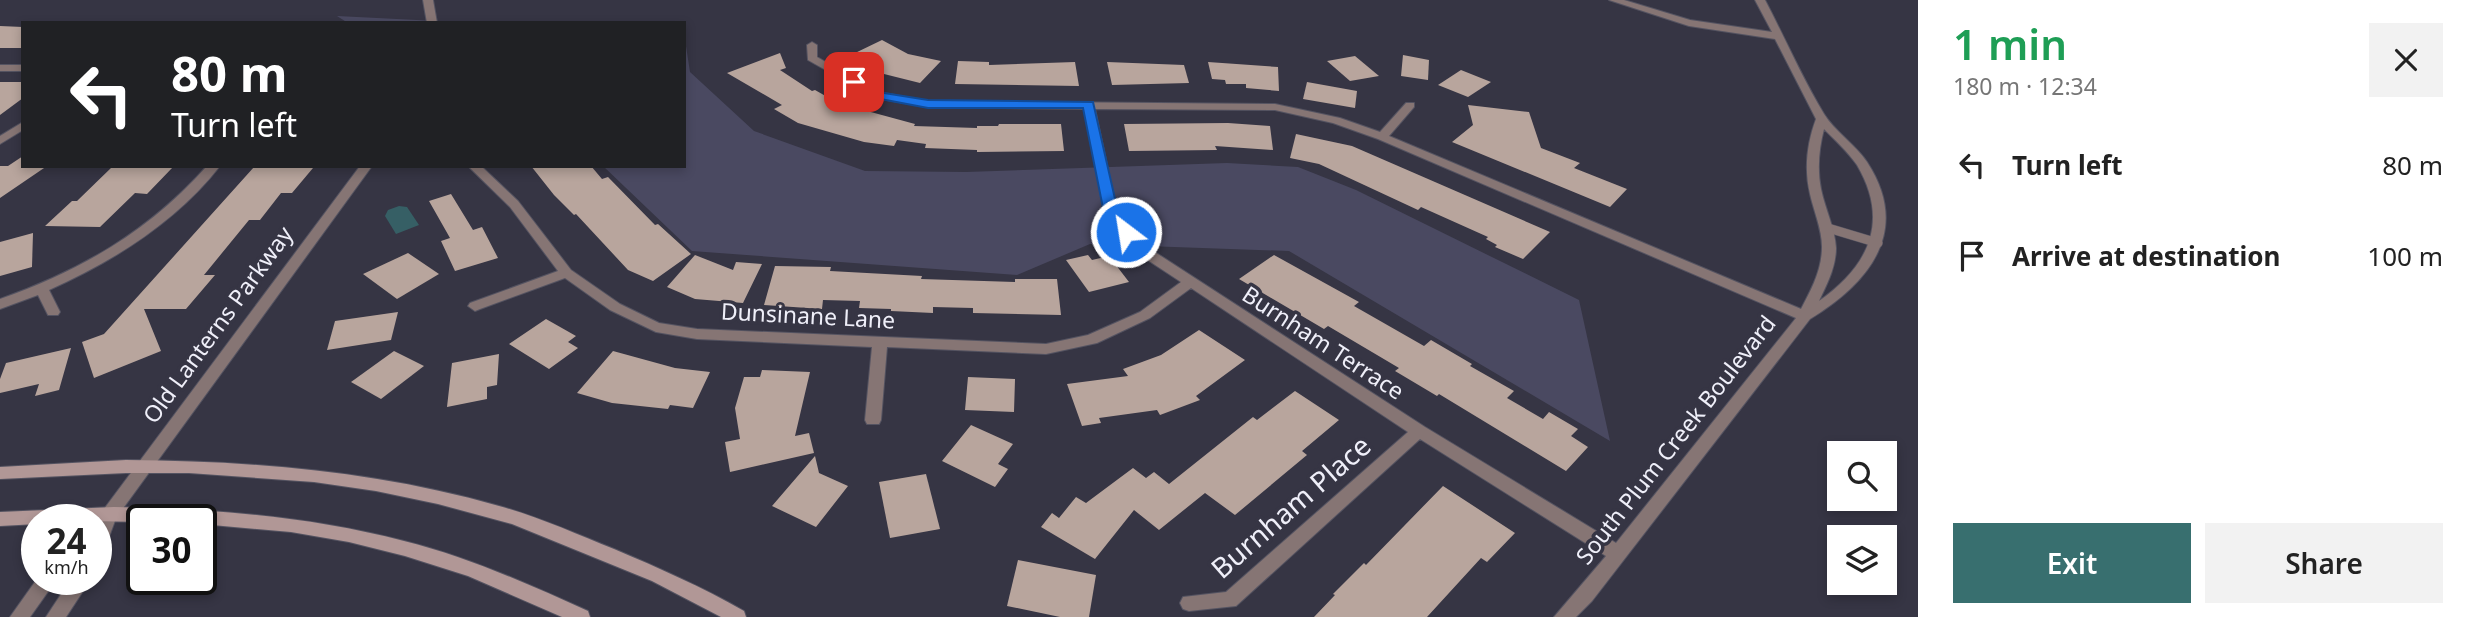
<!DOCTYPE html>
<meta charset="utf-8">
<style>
:root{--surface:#fff;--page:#f2f2f2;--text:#222;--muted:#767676;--accent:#386f6f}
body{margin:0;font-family:"Noto Sans",sans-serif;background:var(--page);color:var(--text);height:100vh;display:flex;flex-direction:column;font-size:26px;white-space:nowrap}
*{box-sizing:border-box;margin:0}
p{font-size:23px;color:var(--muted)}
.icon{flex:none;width:38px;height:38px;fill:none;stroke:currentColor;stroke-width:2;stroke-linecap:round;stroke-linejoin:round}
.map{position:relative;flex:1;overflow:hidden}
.panel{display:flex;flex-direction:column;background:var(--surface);width:560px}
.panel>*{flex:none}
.banner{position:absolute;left:21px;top:21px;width:665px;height:147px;border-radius:0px;box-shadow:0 4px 10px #0003;background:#202124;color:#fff;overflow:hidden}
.fabs{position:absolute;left:1827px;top:441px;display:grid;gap:14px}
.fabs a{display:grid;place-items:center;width:70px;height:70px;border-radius:0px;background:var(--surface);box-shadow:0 4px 10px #0003;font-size:35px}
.speed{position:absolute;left:21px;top:504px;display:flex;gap:14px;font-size:35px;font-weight:700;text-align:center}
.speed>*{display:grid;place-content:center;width:91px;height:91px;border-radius:50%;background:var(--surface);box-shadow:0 4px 10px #0003;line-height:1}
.speed small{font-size:18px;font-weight:400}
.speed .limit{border:4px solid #111;border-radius:10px;background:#fff;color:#111}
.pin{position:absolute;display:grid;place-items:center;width:60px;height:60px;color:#fff;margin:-30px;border-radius:14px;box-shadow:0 4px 10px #0006}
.me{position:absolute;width:77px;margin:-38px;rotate:329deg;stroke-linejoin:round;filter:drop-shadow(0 0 5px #0008)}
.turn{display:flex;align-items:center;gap:24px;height:147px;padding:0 35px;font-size:32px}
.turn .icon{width:91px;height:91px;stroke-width:2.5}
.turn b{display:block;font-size:49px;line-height:60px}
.round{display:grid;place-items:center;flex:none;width:74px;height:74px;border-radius:0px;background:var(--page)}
.overview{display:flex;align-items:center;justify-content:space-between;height:119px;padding:0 35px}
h1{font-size:42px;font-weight:600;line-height:52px;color:#1e9e55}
.action{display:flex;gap:14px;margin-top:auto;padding:14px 35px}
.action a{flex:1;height:80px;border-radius:0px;background:var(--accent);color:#fff;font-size:28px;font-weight:600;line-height:80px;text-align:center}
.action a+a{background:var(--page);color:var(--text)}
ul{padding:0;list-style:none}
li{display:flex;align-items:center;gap:21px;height:91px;padding:0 35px}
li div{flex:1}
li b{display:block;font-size:26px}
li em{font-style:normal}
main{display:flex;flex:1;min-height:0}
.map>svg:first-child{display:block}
.green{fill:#4a4961}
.water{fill:#365f65}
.building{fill:#b8a59d}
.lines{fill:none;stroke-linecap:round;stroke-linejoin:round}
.service-casing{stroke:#545361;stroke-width:10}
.minor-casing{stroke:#545361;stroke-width:2}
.secondary-casing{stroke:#545361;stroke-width:2}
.service{stroke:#867574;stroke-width:9}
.minor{fill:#867574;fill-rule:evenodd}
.secondary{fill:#b19796;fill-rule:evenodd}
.route{fill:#1a73e8;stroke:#114b97;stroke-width:2}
.labels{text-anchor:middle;stroke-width:7;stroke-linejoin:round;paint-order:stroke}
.street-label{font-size:23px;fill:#efeff9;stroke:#363544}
.near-street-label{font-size:28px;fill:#efeff9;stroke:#363544}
</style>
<main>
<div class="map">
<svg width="1918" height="617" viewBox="0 0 1918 617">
<rect width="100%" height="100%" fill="#363544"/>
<g class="green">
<polygon points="337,16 477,23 348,23"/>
<polygon points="684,33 690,72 754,131 865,171 966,172 1227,163 1298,167 1356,190 1579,300 1610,441 1289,251 1090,244 1017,275 692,251 603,166 684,166"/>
</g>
<polygon class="water" points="399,206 407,207 419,225 396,234 385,216 388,210"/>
<g class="building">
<polygon points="0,26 23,27 23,48 0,48"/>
<polygon points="882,40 908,54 941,61 920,83 876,72 853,60 860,57 853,54"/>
<polygon points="780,53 786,68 780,70 812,91 815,90 852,111 856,108 915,124 914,126 977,128 977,126 998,126 999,124 1061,124 1064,151 977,152 977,150 925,148 926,144 897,140 894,146 864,142 798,123 774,109 782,105 727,73"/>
<polygon points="1403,55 1429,60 1428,80 1401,76"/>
<polygon points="1355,56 1379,76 1350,81 1327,61"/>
<polygon points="958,61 989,62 989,65 1075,62 1079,86 955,84"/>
<polygon points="1107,62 1184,65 1189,83 1112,85"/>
<polygon points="1208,62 1278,67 1279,91 1246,88 1246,84 1226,84 1225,80 1212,79"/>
<polygon points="1461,70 1491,82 1468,97 1438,85"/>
<polygon points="0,82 23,82 23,98 0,115"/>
<polygon points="1307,82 1357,91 1355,108 1303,99"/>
<polygon points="1468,105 1529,112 1541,148 1580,163 1574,168 1627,189 1610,207 1452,142 1473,125"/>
<polygon points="1228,123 1270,126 1273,150 1215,146 1217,150 1129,151 1124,124"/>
<polygon points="1296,134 1352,146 1550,232 1523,259 1495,247 1497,245 1486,239 1488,237 1421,207 1418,210 1319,164 1290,158"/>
<polygon points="23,156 23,166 47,166 0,198 0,166 8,166"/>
<polygon points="531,166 591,166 602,179 608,177 655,225 658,224 691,254 653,281 628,270 576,214 574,215 554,195"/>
<polygon points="112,167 173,167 147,194 135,193 100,227 45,226 72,201 77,201"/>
<polygon points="254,167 313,168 292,193 281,193 260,220 249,220 204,275 215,275 186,309 144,309 161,351 94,378 82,342 104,334"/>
<polygon points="451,194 473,230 482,227 498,258 455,271 441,241 450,238 429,201"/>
<polygon points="33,233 32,267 0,276 0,242"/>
<polygon points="408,253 439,274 397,299 363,274"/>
<polygon points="695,255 733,270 736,262 762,264 743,303 695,299 667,287"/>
<polygon points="1088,255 1092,260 1109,256 1129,282 1089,292 1066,260"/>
<polygon points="1274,255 1359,302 1354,306 1424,346 1431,340 1472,364 1470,366 1514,391 1507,398 1543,419 1549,412 1578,429 1571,436 1588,447 1566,471 1439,394 1437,396 1395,371 1399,368 1328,326 1324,329 1239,279"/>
<polygon points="775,266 831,267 830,271 922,276 921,279 1015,282 1015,279 1057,279 1061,315 973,313 973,308 933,307 933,313 891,311 891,309 859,308 860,301 823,300 822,309 764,305"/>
<polygon points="398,312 391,340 327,350 335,321"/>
<polygon points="546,319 576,336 568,342 578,348 549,369 509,344"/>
<polygon points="1199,330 1245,360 1196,396 1200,400 1160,415 1157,410 1099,418 1101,423 1082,426 1067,384 1128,376 1123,369 1161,355"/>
<polygon points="71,348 59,390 35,396 39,384 0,393 0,379 6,363"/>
<polygon points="394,351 424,366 381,399 351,382"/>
<polygon points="613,351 675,368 710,372 693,408 670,405 668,409 612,403 577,393"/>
<polygon points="499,354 497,385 487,387 487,399 447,407 452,363"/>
<polygon points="762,370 810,372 795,436 809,433 814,453 730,472 725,442 740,439 735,408 744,377 760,377"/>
<polygon points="968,377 1015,379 1014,412 965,410"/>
<polygon points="1295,391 1339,420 1302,451 1307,455 1235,515 1205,493 1159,530 1134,510 1095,559 1041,527 1052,513 1059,518 1076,497 1086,503 1133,468 1146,478 1154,472 1169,484 1253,417 1257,420"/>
<polygon points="971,425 1013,444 998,464 1008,469 995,487 942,461"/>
<polygon points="815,456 819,473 848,486 816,527 772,506"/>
<polygon points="926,474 940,529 890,538 879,482"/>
<polygon points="1443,486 1515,533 1487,562 1481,558 1427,617 1314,617 1335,595 1333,594 1364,563 1366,565"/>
<polygon points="1018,560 1096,575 1089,617 1060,617 1007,606"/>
</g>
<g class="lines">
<defs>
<polyline id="service" points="1828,228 1878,243"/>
<g id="minor">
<polygon points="423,0 433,0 437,23 427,23"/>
<path d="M1609 0H1624L1690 20 1772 32 1755 0H1765C1785 38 1802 78 1824 114 1835 132 1855 144 1867 162 1912 231 1869 283 1810 319L1592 601 1576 617H1554L1606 556 1420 439 1236 606 1189 611 1183 609 1180 603 1183 597 1226 592 1408 432 1191 288 1150 318 1097 343 1046 354 887 347 881 420 879 424H867L865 420 872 347 697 339 656 332 610 310 565 278 480 309 475 311 468 306 470 303 558 271 510 207 468 166H481L518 201 571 270 620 304 659 323 697 329 1046 344 1088 335 1140 312 1181 282 1137 253 1105 213 1084 109 928 107 875 98 808 60 807 45 812 42 817 45V57L878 92 928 101 1275 104 1340 118 1380 132 1406 103H1414V107L1389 136 1801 309C1811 290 1822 270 1822 247 1822 229 1814 212 1810 194 1804 169 1807 143 1816 119L1775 39 1689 26ZM1095 109 1275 110 1333 123 1378 139 1796 318 1616 543 1425 427 1147 247 1117 212ZM1824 129C1835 140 1848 152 1857 165 1890 221 1869 266 1819 301 1827 284 1836 267 1836 248 1835 228 1825 209 1821 189 1817 169 1819 148 1824 129Z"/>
<rect x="0" y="65" width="23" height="6"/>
<polygon points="23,122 23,130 0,144 0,136"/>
<path d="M207 166H220C176 222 114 261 49 290L60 312 58 315H48L38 295 0 309V299C82 270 149 231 207 166Z"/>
<polygon points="360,166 372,166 116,518 102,556 96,558 96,520 93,520 104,509"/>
<polygon points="37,579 57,579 30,617 10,617"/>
<polygon points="71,579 91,579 66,617 46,617"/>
</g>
<g id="secondary">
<path d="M126 460C252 461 377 471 499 506 539 517 576 534 614 549 659 568 702 587 744 611L746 617H721L652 581 512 524 438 504 376 491 314 482 189 473H126L0 479V467Z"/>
<path d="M114 507C212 509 309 516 404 541 468 557 528 584 588 611L590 617H562L468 576 405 556 349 542 291 532 201 524V520H142V522L37 520V524L0 526V512Z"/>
</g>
</defs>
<use href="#service" class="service-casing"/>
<use href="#minor" class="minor-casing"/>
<use href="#secondary" class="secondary-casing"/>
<use href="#service" class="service"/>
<use href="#minor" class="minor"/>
<use href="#secondary" class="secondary"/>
</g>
<polygon class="route" points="854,79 878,92 928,100 1093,102 1118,212 1134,232 1131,235 1121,235 1104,213 1083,108 928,108 870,97 850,85 848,82"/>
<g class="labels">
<g class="street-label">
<text transform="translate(808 316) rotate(3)" y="8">Dunsinane Lane</text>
<text transform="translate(218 325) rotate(-54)" y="8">Old Lanterns Parkway</text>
<text transform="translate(1323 343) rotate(33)" y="8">Burnham Terrace</text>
<text transform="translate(1676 440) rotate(-52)" y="8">South Plum Creek Boulevard</text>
</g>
<g class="near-street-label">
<text transform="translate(1291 507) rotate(-41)" y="10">Burnham Place</text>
</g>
</g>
</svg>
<div class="fabs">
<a><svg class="icon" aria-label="search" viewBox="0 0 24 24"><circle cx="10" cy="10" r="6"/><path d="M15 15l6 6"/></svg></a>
<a><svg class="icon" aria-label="layers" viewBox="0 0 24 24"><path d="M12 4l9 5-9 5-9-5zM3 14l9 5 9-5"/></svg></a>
</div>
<div class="speed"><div>24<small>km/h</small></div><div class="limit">30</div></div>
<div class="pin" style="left:854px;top:82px;background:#d93025"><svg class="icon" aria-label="arrive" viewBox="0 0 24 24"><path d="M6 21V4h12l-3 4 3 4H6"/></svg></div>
<svg class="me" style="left:1126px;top:232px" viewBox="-20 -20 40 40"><circle r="17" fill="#1a73e8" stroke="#fff" stroke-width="3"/><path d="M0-11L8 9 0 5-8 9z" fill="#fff"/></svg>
<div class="banner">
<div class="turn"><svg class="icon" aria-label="left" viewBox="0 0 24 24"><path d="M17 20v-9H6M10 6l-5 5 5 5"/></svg><div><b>80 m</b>Turn left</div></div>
</div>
</div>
<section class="panel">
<div class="overview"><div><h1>1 min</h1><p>180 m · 12:34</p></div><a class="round"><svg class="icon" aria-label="close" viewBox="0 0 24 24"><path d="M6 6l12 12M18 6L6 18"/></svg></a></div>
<ul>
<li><svg class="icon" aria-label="left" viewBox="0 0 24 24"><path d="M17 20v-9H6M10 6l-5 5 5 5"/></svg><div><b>Turn left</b></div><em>80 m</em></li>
<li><svg class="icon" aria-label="arrive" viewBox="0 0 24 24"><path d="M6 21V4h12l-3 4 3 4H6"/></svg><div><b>Arrive at destination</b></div><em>100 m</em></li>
</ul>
<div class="action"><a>Exit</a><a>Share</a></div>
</section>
</main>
